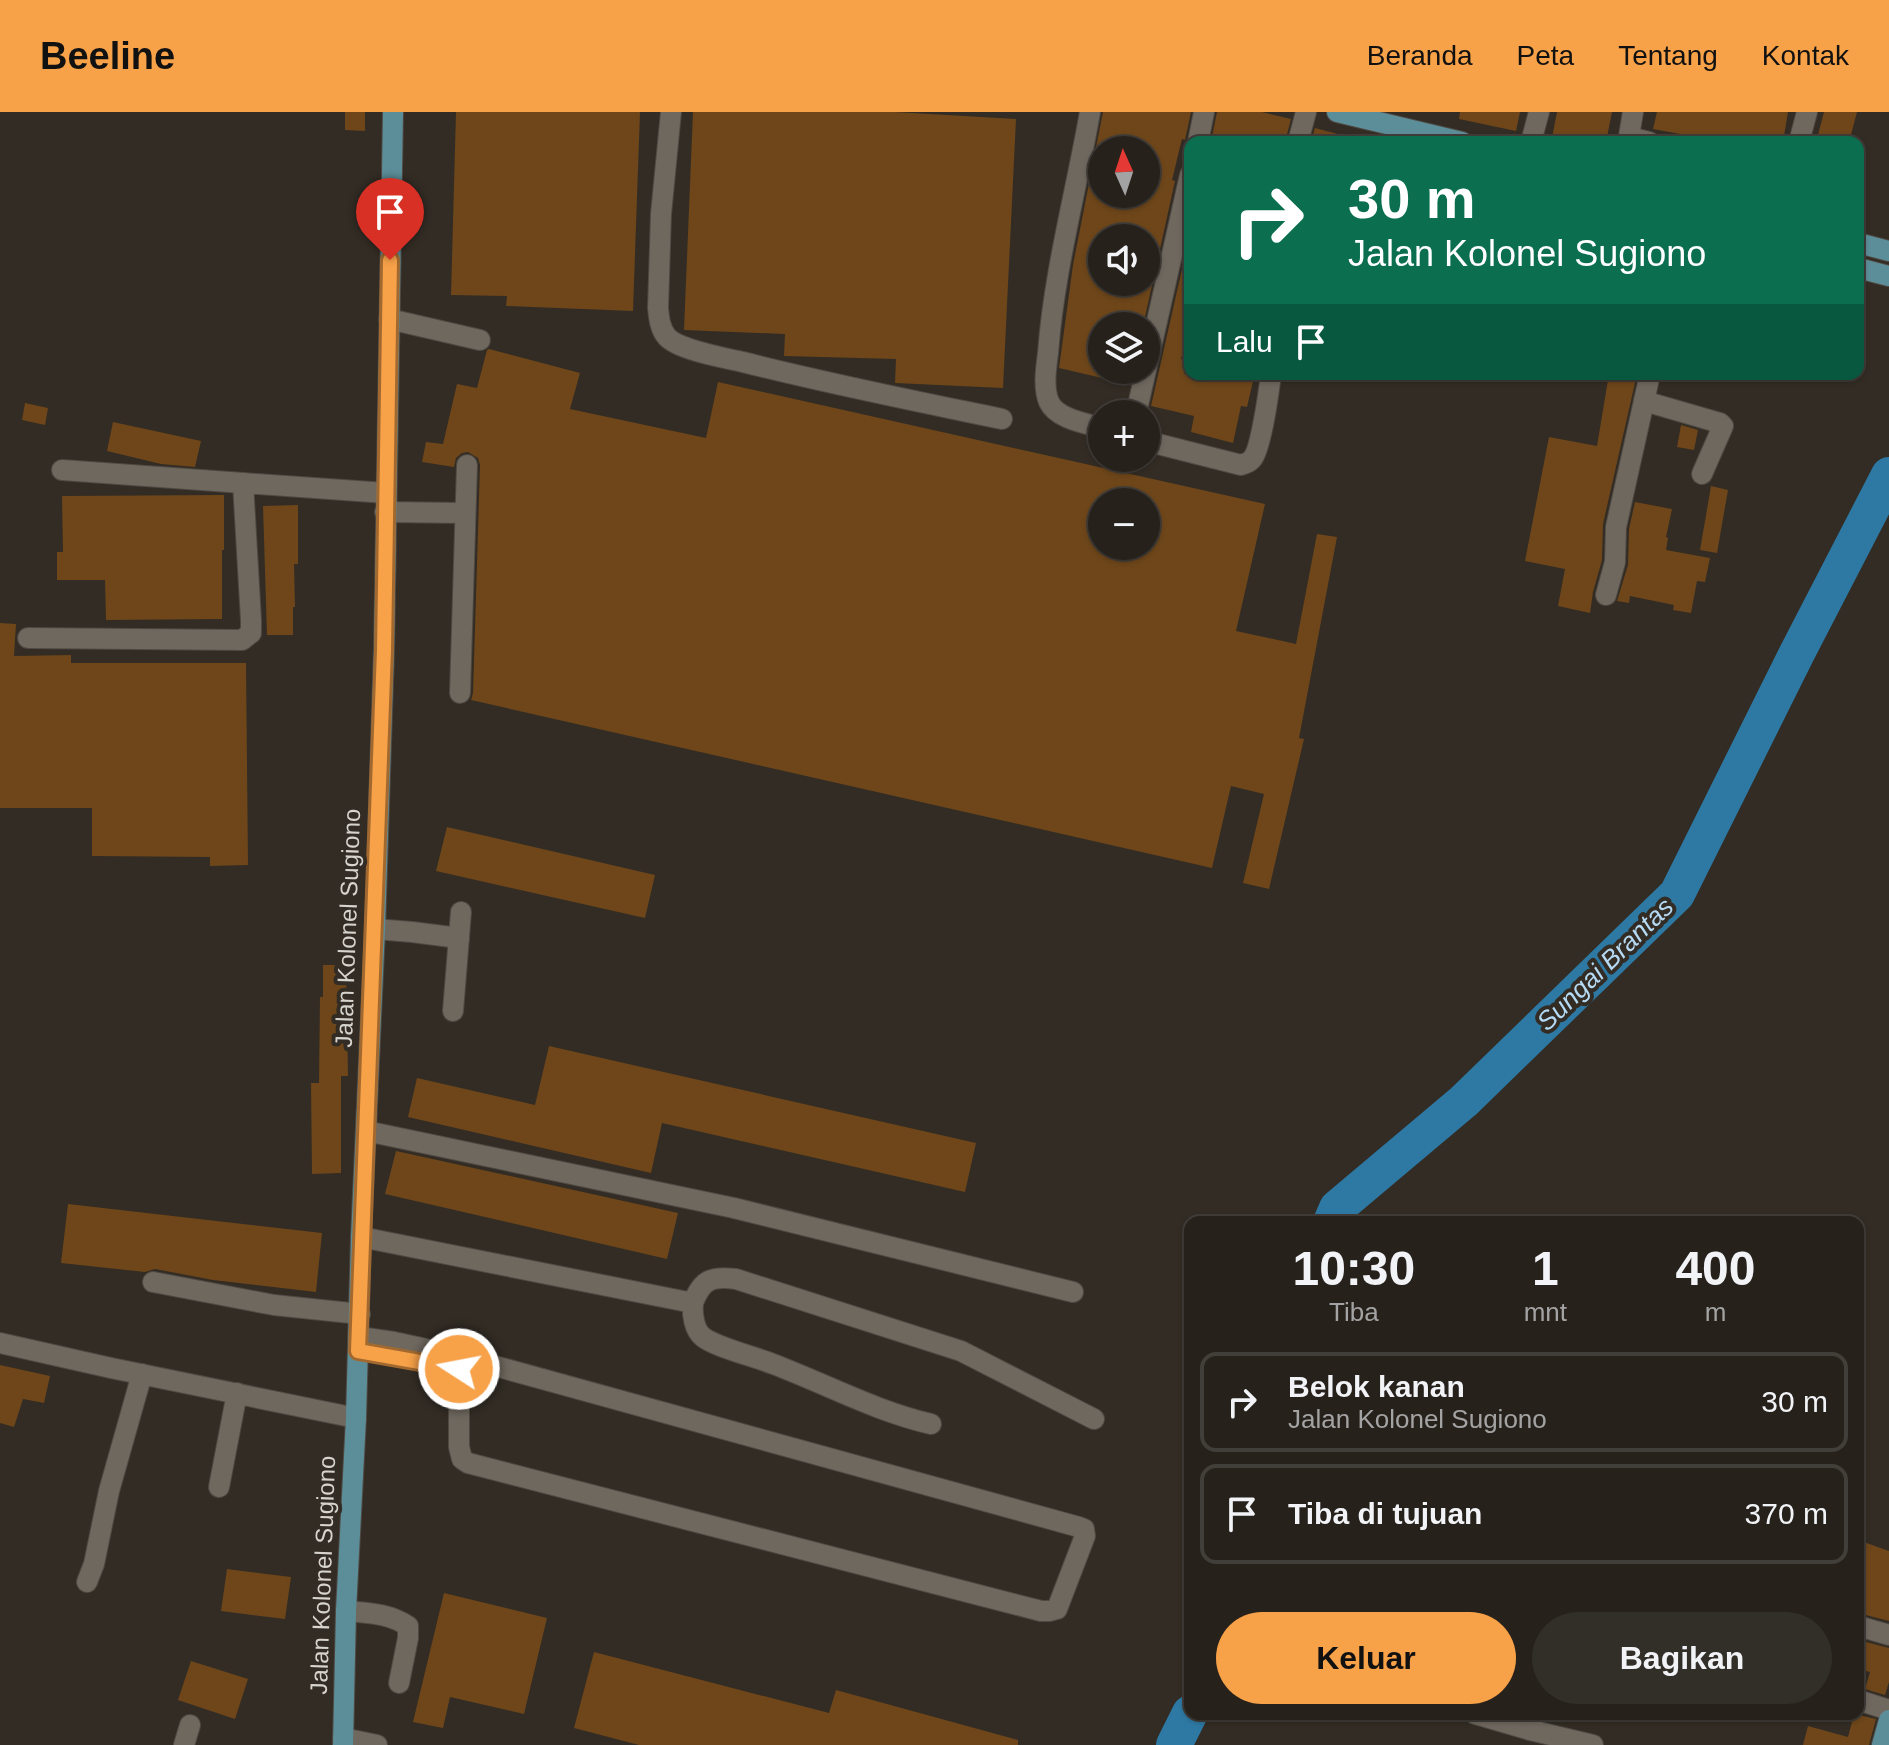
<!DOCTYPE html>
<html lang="id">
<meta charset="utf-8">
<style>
:root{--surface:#26211b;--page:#322e28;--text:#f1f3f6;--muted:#a4a3a3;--line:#423e3a;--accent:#f7a148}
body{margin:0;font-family:Helvetica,sans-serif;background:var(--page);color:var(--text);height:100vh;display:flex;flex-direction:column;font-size:30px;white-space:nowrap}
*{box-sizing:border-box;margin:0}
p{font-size:26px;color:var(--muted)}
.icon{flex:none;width:44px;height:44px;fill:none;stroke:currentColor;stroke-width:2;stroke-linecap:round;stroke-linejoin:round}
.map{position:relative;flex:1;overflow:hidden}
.panel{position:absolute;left:1184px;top:1104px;width:680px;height:504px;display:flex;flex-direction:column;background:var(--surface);border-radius:16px;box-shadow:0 2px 6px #0004,0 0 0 2px var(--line)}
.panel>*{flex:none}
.hud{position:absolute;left:1184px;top:24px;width:680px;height:244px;border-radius:16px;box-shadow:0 2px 6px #0004,0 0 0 2px var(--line);background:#0b6e4f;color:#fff;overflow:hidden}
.needle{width:52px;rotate:357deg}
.fabs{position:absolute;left:1088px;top:24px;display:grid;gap:16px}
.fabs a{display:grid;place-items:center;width:72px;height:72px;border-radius:50%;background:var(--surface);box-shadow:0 2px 6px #0004,0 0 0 2px var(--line);font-size:40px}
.pin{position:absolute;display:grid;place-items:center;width:68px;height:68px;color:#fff;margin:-82px -34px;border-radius:50% 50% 50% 0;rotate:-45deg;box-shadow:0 0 8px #0007}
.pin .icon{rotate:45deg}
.me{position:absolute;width:88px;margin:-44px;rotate:281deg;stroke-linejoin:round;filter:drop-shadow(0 0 6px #0008)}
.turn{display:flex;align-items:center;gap:28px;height:168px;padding:0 32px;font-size:36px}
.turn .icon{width:104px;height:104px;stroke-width:2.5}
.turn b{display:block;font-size:56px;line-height:68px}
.then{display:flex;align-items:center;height:76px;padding:0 32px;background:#0003;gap:16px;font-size:30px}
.eta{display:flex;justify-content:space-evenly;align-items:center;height:136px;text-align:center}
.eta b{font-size:48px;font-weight:600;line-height:56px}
.button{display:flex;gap:16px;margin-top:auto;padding:16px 32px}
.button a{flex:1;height:92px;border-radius:48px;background:var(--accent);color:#111;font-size:32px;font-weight:600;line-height:92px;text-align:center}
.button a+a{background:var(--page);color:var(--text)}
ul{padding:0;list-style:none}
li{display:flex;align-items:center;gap:24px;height:100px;margin:0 16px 12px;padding:0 16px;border:4px solid var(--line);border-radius:16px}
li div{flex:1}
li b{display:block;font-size:30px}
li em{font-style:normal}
header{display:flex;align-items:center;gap:48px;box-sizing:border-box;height:112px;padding:0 40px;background:var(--accent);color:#111}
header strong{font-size:38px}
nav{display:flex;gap:44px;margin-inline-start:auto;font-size:28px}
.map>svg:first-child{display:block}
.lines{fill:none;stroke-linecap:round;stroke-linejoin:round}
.river{stroke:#2e79a4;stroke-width:36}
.building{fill:#6e461a;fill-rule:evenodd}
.minor-casing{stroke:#4f4943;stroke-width:22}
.major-casing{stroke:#4f4943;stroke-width:22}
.minor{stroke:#6f685f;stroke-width:20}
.major{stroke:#5c8e99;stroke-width:20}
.route-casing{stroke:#a1692f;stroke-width:20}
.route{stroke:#f7a148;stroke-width:14}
.labels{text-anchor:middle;stroke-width:8;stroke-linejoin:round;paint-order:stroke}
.street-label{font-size:24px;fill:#d7d3cd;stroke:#322c24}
.water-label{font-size:26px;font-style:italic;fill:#b6daf3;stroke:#322c24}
</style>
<header>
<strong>Beeline</strong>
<nav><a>Beranda</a><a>Peta</a><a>Tentang</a><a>Kontak</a></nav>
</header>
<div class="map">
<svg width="1889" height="1633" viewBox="0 0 1889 1633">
<rect width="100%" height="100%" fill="#322c24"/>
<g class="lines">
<g class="river">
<polyline points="1331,1110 1337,1096 1464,989 1677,782 1797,541 1889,363"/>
<polyline points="1174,1633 1190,1601"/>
</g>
</g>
<g class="building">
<polygon points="345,0 365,0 365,19 345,18"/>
<polygon points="456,0 640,0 633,199 506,194 507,184 451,183"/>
<polygon points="693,0 895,0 1016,7 1003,276 895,271 896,247 784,244 785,222 684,218"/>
<path d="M1103 0H1191L1185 28 1182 27 1172 68 1175 69 1143 214H1102V266L1059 256 1073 153ZM1102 38H1146V82H1102ZM1102 126H1146V170H1102Z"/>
<polygon points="1217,0 1262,0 1291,7 1285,30 1211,30"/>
<polygon points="1460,0 1520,0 1516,19 1459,7"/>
<polygon points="1557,0 1612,0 1606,30 1572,30 1552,26"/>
<polygon points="1657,0 1788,0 1783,30 1724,30 1653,17"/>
<polygon points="1824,0 1857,0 1849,30 1830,30 1817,27"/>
<polygon points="1315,16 1349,25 1348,30 1311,30"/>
<polygon points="1190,122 1190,210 1181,247 1187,248 1184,262 1243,262 1254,265 1247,295 1241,294 1233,331 1191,320 1194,304 1151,294"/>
<path d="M489 237 580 261 570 297 706 326 718 270 1265 392 1236 519 1296 532 1317 422 1337 425 1299 626 1304 627 1269 777 1243 771 1264 682 1231 674 1212 756 471 588 473 581 480 353 478 346 468 340 462 341 456 346 454 355 422 350 426 330 443 332 457 272 477 276 487 238ZM1102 390H1146V434H1102Z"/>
<polygon points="1609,262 1637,262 1603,412 1602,448 1593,480 1590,501 1558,494 1565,457 1525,449 1549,325 1597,334"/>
<polygon points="25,291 48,296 45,313 22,308"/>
<polygon points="113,310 201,329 195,355 161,352 107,339"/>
<polygon points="1681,313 1698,318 1694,338 1677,335"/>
<polygon points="1711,374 1728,378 1717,441 1700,438"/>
<polygon points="224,383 224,438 222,438 222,507 106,508 105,468 57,468 57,440 63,440 62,384"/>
<polygon points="1635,390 1672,397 1666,425 1668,426 1666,438 1710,446 1705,470 1697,469 1691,501 1673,498 1674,493 1630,484 1629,491 1617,489 1628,453 1629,417"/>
<polygon points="298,393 298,452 294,452 295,495 293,495 293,523 267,523 263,394"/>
<polygon points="0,511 16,512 14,544 71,543 71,551 246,551 248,753 210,754 210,745 92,744 92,696 0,696"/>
<polygon points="447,715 655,763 645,806 436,759"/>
<polygon points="323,853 346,853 348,964 341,964 341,1061 312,1062 311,971 319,971 320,885 323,885"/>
<polygon points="549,934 976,1031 965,1080 662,1011 651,1061 408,1005 417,966 535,993"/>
<polygon points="396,1039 678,1101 667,1147 385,1082"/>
<polygon points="68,1092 322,1121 316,1180 213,1168 155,1157 145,1160 61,1151"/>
<polygon points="0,1253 50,1264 44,1291 23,1287 14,1315 0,1311"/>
<polygon points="1858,1428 1889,1439 1889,1509 1858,1501"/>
<polygon points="227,1457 291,1465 285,1507 221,1499"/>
<polygon points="444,1481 547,1506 524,1602 450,1585 443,1616 413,1610"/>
<polygon points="1858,1528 1889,1536 1889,1570 1885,1583 1865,1577 1870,1560 1858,1557"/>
<polygon points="594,1540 829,1601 836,1578 1018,1628 1018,1633 639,1633 574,1616"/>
<polygon points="191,1549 248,1567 235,1607 178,1588"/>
<polygon points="1854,1602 1876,1607 1869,1633 1803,1633 1808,1614 1848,1625"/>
</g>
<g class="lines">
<defs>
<g id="minor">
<path d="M671 0 661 102 658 196C659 206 660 217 667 225 679 238 725 246 743 250 829 272 915 289 1002 307"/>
<path d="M1090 0C1076 80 1054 160 1048 241 1046 256 1043 276 1049 290 1057 307 1085 311 1102 316"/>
<polyline points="1629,25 1649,30"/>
<polyline points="1198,30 1204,0"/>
<polyline points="1298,30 1306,0"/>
<polyline points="1531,30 1539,0"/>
<polyline points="1628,30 1633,0"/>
<polyline points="1799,30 1807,0"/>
<polyline points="389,207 480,228"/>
<polyline points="1644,289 1720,311 1723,314 1702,362"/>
<polyline points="1136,302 1190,63"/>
<path d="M1146 329 1241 353C1246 351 1249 351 1252 347 1261 338 1269 278 1271 262"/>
<polyline points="62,358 243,371"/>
<polyline points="385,400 465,401"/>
<polyline points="1606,483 1615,450 1616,415 1650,262"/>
<polyline points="28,526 242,528 251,521 251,508 243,371 386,381"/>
<polyline points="460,581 467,353"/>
<polyline points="375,817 412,820 459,826"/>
<polyline points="453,899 461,800"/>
<polyline points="366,1019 734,1096 1073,1180"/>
<path d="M361 1125 693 1191C702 1167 712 1164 736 1167L961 1239 1094 1307"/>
<polyline points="153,1170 274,1193 360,1202"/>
<path d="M693 1191C692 1202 694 1218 703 1225 715 1235 756 1245 773 1252 826 1272 875 1299 931 1312"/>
<polyline points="359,1225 394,1230 459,1244 1079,1415 1084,1417 1085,1424 1057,1497 1050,1499 1041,1499 468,1351 462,1347 459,1335 459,1244"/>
<polyline points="0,1231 111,1256 356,1306"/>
<polyline points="219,1375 237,1281"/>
<polyline points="87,1470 94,1452 109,1379 142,1262"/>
<path d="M346 1499C368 1501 389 1501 408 1514V1526L399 1571"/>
<polyline points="1858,1514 1889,1523"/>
<polyline points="1858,1588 1889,1598"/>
<polyline points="1475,1602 1530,1618"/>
<polyline points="1534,1602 1530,1618 1593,1633"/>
<polyline points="343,1626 377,1633"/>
<polyline points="184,1633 190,1613"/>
</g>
<g id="major">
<polyline points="1337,0 1462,30"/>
<polyline points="1858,131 1889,139"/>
<polyline points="1858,156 1889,164"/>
<polyline points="343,1633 346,1499 356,1306 361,1125 375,817 384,538 393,0"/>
<polyline points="1882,1633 1889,1608"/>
</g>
</defs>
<use href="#minor" class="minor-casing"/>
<use href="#major" class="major-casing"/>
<use href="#minor" class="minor"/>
<use href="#major" class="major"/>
</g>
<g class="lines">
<defs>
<polyline id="route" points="390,148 384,538 358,1239 459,1257"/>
</defs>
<use href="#route" class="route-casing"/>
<use href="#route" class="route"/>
</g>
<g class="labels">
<g class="street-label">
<text transform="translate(348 816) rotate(-88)" y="8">Jalan Kolonel Sugiono</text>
<text transform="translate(323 1463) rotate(-88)" y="8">Jalan Kolonel Sugiono</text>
</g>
<g class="water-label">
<text transform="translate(1605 852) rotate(-44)" y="9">Sungai Brantas</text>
</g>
</g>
</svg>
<div class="fabs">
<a><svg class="needle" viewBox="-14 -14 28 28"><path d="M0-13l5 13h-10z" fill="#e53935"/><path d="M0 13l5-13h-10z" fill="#a4a3a3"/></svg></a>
<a><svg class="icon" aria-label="sound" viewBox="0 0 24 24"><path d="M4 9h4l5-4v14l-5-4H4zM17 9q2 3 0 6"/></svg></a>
<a><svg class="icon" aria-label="layers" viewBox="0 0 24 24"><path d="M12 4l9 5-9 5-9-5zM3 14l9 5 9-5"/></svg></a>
<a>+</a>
<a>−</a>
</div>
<div class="pin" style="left:390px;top:148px;background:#d93025"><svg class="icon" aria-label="arrive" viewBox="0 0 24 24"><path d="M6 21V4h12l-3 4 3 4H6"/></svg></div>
<svg class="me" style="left:459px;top:1257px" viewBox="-20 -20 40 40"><circle r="17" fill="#f7a148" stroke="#fff" stroke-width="3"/><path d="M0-11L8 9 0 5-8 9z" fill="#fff"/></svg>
<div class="hud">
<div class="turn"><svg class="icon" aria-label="right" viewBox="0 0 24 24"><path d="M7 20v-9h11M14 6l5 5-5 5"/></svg><div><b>30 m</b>Jalan Kolonel Sugiono</div></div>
<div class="then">Lalu<svg class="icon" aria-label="arrive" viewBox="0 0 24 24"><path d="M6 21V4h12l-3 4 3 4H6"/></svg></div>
</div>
<section class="panel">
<div class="eta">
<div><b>10:30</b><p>Tiba</p></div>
<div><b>1</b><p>mnt</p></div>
<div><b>400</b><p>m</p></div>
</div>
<ul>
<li><svg class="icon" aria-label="right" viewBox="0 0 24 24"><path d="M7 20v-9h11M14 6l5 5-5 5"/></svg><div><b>Belok kanan</b><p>Jalan Kolonel Sugiono</p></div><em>30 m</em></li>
<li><svg class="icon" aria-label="arrive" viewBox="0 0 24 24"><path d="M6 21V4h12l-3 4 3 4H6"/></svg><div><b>Tiba di tujuan</b></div><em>370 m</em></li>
</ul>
<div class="button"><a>Keluar</a><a>Bagikan</a></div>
</section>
</div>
